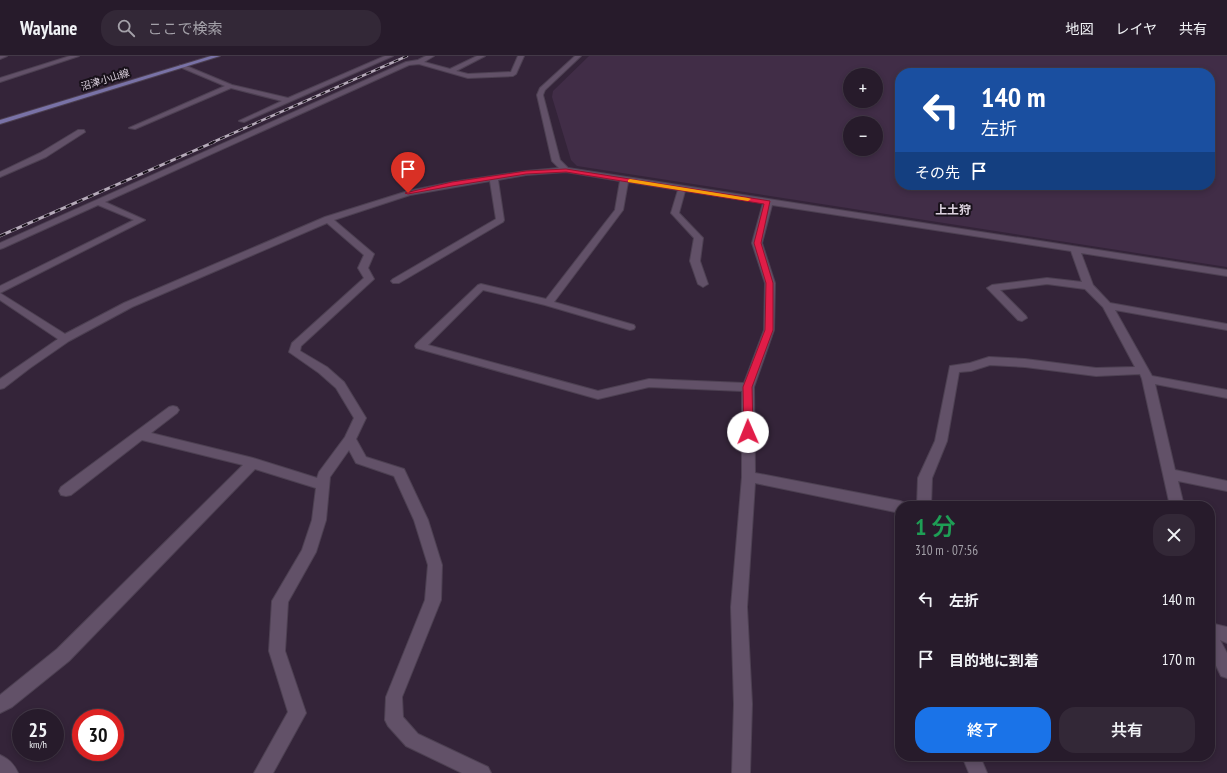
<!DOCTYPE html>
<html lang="ja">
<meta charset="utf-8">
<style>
:root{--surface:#271b2b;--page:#332837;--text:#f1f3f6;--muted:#a4a1a9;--line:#433947;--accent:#1a73e8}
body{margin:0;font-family:"PT Sans Narrow","Noto Sans JP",sans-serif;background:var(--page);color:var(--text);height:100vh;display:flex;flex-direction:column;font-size:15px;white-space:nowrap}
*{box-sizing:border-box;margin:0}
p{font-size:13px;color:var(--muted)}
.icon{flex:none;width:22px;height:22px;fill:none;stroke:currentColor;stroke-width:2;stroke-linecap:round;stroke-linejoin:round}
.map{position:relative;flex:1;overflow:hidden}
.details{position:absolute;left:895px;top:445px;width:320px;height:260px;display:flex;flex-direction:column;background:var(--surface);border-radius:16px;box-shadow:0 2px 6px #0003,0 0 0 1px var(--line)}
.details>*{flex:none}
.hud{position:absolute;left:895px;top:12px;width:320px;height:122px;border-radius:16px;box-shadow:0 2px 6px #0003,0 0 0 1px var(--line);background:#1a4fa0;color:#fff;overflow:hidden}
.tools{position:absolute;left:843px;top:12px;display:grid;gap:8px}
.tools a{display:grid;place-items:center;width:40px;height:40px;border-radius:50%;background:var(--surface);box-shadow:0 2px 6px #0003,0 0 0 1px var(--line);font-size:20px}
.speed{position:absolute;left:12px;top:653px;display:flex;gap:8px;font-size:20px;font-weight:700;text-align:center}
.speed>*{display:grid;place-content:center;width:52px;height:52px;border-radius:50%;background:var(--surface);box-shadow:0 2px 6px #0003,0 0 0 1px var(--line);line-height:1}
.speed small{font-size:10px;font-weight:400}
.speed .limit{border:6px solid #d22;background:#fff;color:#111}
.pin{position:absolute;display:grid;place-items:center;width:34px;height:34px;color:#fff;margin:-41px -17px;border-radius:50% 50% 50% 0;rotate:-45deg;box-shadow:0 0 4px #0007}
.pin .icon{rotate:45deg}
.me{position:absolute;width:44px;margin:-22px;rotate:359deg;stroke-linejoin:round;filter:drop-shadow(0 0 3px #0008)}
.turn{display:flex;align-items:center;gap:14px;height:84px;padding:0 20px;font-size:18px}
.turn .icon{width:52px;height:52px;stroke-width:2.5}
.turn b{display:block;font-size:28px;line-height:34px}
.then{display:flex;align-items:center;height:38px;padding:0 20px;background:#0003;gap:8px;font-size:15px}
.round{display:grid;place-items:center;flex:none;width:42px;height:42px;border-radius:16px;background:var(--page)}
.head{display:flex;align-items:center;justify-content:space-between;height:68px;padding:0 20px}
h1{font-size:24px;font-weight:600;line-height:30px;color:#1e9e55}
.button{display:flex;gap:8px;margin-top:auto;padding:8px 20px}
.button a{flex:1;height:46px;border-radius:16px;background:var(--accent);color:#fff;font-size:16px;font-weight:600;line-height:46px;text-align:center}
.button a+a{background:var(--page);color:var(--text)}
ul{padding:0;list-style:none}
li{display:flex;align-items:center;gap:12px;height:60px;padding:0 20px}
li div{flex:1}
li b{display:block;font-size:15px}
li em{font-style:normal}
header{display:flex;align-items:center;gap:24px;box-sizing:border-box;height:56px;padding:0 20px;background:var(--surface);border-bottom:1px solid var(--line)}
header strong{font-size:19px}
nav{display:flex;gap:22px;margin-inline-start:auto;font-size:14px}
.search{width:280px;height:36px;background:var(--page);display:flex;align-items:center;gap:10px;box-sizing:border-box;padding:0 14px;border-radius:16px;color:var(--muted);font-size:15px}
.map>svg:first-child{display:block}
.built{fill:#412d47;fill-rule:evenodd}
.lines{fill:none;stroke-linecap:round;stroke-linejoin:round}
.minor-casing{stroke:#4d4052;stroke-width:2}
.major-casing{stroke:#4d4052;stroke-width:2}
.minor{fill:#625168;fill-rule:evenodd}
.major{fill:#7972a7;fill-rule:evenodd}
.rail-far1-casing{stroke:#b6abba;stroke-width:2.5}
.rail-casing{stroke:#b6abba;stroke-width:3}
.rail-far1{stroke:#18111a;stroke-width:1.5;stroke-dasharray:5;stroke-linecap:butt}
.rail{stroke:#18111a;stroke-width:2;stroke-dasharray:6;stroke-linecap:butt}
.route{fill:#e11d48;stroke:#92132f}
.slow{fill:#f59e0b}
.labels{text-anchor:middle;stroke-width:4;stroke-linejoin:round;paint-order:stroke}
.far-street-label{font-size:10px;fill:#dcd2df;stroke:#18111a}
.far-quarter-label{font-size:12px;font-weight:bold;fill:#dcd2df;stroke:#18111a}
</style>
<header>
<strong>Waylane</strong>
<div class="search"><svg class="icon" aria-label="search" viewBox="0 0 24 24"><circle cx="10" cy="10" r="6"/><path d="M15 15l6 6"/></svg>ここで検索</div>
<nav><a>地図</a><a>レイヤ</a><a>共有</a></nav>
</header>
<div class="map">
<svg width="1227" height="717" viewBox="0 0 1227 717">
<rect width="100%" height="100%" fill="#342439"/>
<path class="built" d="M589 0H1227V211L577 110 571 104 552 41 553 35ZM900 17H1210V129H900ZM850 19H876V45H850ZM850 67H876V93H850Z"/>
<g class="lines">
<defs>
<g id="minor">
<polygon points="0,0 7,0 0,3"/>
<polygon points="70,0 79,0 0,26 0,22"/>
<polygon points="385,0 393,0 244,66 239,65 282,45 231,32 135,73 129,72 225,30 180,11 180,9 184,9 232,29 288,42"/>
<polygon points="426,0 434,0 424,6 450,13 477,0 485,0 456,15 468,18 511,16 518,0 524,0 516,18 513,20 468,22 419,8 409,9 105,146 145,164 0,237 0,230 134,164 98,149 3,192 0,193 0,187 406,6 418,4"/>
<path d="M575 0H581L545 34 543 39 560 104 568 112 1227 214V220L1081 197 1093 229 1110 247 1227 268V274L1115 254 1152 320 1227 334V342L1155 328 1175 414 1227 425V435L1178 425 1184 450H1170L1142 323 1140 318 1096 320 1025 311 990 309 971 315 959 316 947 385 932 422 931 450H917L918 422 935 385 950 310 970 307 989 301 1025 303 1096 312 1135 311 1103 251 1085 233 1047 228 1000 234 1026 260 1027 262 1022 265 1018 264 987 232 992 229 1047 222 1082 226 1071 195 772 149 762 187 775 227 774 274 754 331 755 417 900 445 905 447 906 450H900V457L755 427 747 551 752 648 750 717H732L734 648 731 551 742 421V335L649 331 598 343 416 292 415 290 416 288 478 229 481 228 546 243 615 154 620 125 566 116 526 119 498 124 504 164 503 166 399 227H393L391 225 393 223 496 163 490 125 410 139 334 164 374 198 368 212 374 223 301 290 300 295 327 311 344 326 366 362 356 383 366 401 404 413 428 464 442 509 441 544 402 641 403 661 418 678 488 711 491 717H462L406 690 388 670 385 664 386 641 425 544 428 509 414 464 394 420 356 407 349 394 330 421 326 464 316 496 288 546 285 595 306 657 273 717H254L288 656 269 595 272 545 302 494 312 464 316 432 255 413 69 605 12 651 0 657V639L57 593 243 409 142 384 71 439 66 440 61 439 59 435 61 431 169 351 173 350 177 351 179 354 177 357 151 377 253 402 317 422 319 416 345 381 354 362 336 332 319 317 289 296 292 287 364 222 358 212 364 199 327 167 132 251 69 285 30 312 4 332 0 333V323L58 283 0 244V237L65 278 124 247 325 161 408 135 452 126 526 115 559 112 552 105 537 39 540 32ZM628 126 678 134 671 157 694 182 690 205 698 228 703 231 708 228 700 205 703 182 679 157 685 135 763 147 752 187 765 227 764 274 744 327 649 323 598 335 428 289 483 234 545 249 630 274 634 273 635 271 634 269 554 246 623 154Z"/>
<polygon points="78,74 84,74 85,76 46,101 0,121 0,116 40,97"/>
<polygon points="1210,567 1227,571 1227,587 1220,584 1227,597 1227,622 1221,620 1210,597"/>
<path d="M0 699C9 703 14 708 18 717H0Z"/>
<polygon points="962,700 980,700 987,717 969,717"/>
</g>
<polygon id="major" points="211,0 220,0 0,68 0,64"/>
</defs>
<use href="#minor" class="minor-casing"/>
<use href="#major" class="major-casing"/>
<use href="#minor" class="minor"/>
<use href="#major" class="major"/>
<defs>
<polyline id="rail-far1" points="211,87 407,0"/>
<polyline id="rail" points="0,180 214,86"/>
</defs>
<use href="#rail-far1" class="rail-far1-casing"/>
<use href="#rail" class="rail-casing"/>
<use href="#rail-far1" class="rail-far1"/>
<use href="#rail" class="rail"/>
</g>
<polygon class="route" points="566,113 770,145 761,187 773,227 773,274 752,331 753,376 751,378 745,378 744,376 743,331 765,274 766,227 754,187 764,148 566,116 526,118 452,130 408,138 405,137 452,126 526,115"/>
<polygon class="slow" points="630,123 748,142 751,143 748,145 628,126 628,124"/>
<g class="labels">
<g class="far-street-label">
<text transform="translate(105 23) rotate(-17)" y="4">沼津小山線</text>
</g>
<g class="far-quarter-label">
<text x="953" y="158">上土狩</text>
</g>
</g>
</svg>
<div class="tools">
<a>+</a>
<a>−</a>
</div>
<div class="speed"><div>25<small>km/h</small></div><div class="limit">30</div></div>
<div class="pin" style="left:408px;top:137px;background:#d93025"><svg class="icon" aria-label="arrive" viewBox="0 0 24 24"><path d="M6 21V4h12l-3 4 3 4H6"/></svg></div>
<svg class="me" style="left:748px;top:376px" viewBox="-20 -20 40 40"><circle r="19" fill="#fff"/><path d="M0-13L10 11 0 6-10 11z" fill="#e11d48"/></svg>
<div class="hud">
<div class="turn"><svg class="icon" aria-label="left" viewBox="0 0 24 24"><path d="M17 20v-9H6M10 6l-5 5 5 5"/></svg><div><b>140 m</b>左折</div></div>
<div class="then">その先<svg class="icon" aria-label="arrive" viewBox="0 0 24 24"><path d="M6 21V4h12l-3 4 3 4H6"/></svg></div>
</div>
<section class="details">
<div class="head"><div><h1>1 分</h1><p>310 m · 07:56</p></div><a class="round"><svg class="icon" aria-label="close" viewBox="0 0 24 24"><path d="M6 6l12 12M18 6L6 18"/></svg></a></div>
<ul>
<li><svg class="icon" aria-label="left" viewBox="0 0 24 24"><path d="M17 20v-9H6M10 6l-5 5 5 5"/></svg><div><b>左折</b></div><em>140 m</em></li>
<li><svg class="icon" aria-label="arrive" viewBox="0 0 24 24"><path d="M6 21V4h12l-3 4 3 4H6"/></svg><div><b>目的地に到着</b></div><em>170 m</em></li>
</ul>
<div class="button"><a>終了</a><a>共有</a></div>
</section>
</div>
